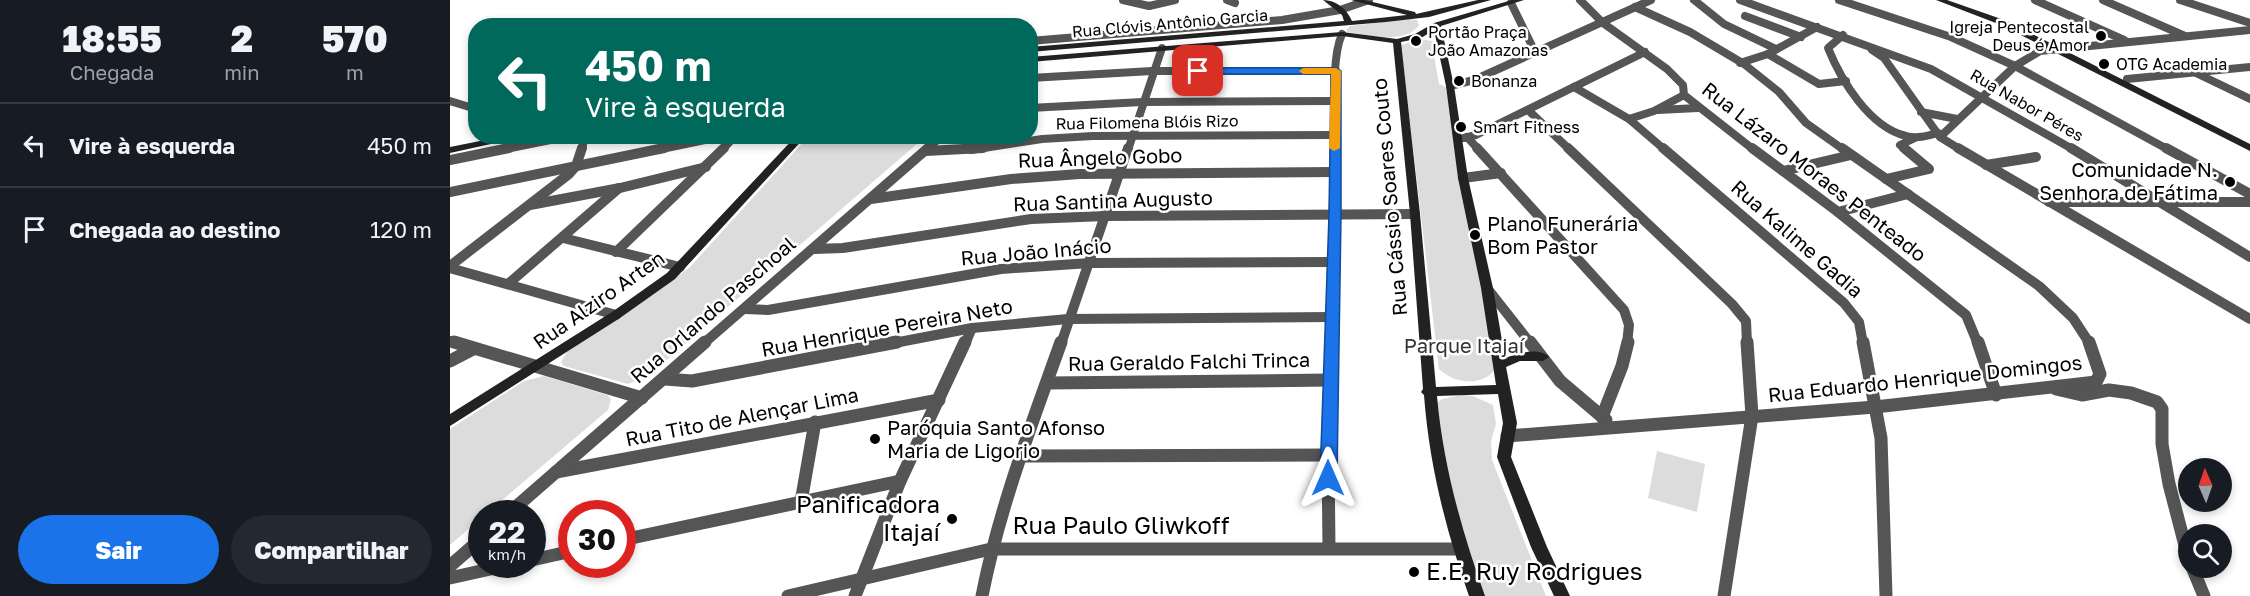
<!DOCTYPE html>
<html lang="pt">
<meta charset="utf-8">
<style>
:root{--surface:#171b24;--page:#242831;--text:#f1f3f6;--muted:#9ea1a6;--line:#363941;--accent:#1a73e8}
body{margin:0;font-family:"Golos Text",sans-serif;background:var(--page);color:var(--text);height:100vh;display:flex;flex-direction:column;font-size:22px;white-space:nowrap}
*{box-sizing:border-box;margin:0}
p{font-size:20px;color:var(--muted)}
.icon{flex:none;width:33px;height:33px;fill:none;stroke:currentColor;stroke-width:2;stroke-linecap:round;stroke-linejoin:round}
.map{position:relative;flex:1;overflow:hidden}
.side{display:flex;flex-direction:column;background:var(--surface);width:450px}
.side>*{flex:none}
.hud{position:absolute;left:18px;top:18px;width:570px;height:126px;border-radius:24px;box-shadow:0 3px 9px #0003;background:#00695c;color:#fff;overflow:hidden}
.needle{width:39px;rotate:358deg}
.controls{position:absolute;left:1728px;top:458px;display:grid;gap:12px}
.controls a{display:grid;place-items:center;width:54px;height:54px;border-radius:50%;background:var(--surface);box-shadow:0 3px 9px #0003;font-size:30px}
.speed{position:absolute;left:18px;top:500px;display:flex;gap:12px;font-size:30px;font-weight:700;text-align:center}
.speed>*{display:grid;place-content:center;width:78px;height:78px;border-radius:50%;background:var(--surface);box-shadow:0 3px 9px #0003;line-height:1}
.speed small{font-size:15px;font-weight:400}
.speed .limit{border:9px solid #d22;background:#fff;color:#111}
.pin{position:absolute;display:grid;place-items:center;width:51px;height:51px;color:#fff;margin:-26px;border-radius:12px;box-shadow:0 3px 9px #0006}
.me{position:absolute;width:66px;margin:-33px;rotate:0deg;stroke-linejoin:round;filter:drop-shadow(0 0 4px #0008)}
.turn{display:flex;align-items:center;gap:21px;height:126px;padding:0 18px;font-size:27px}
.turn .icon{width:78px;height:78px;stroke-width:2.5}
.turn b{display:block;font-size:42px;line-height:51px}
.eta{display:flex;justify-content:space-evenly;align-items:center;height:102px;text-align:center}
.eta b{font-size:36px;font-weight:800;line-height:42px}
.action{display:flex;gap:12px;margin-top:auto;padding:12px 18px}
.action a{flex:1;height:69px;border-radius:36px;background:var(--accent);color:#fff;font-size:24px;font-weight:800;line-height:69px;text-align:center}
.action a+a{background:var(--page);color:var(--text)}
ul{padding:0;list-style:none}
li{display:flex;align-items:center;gap:18px;height:84px;padding:0 18px;border-top:2px solid var(--line)}
li div{flex:1}
li b{display:block;font-size:22px}
li em{font-style:normal}
main{display:flex;flex:1;min-height:0}
.map>svg:first-child{display:block}
.green{fill:#dcdcdc}
.lines{fill:none;stroke-linecap:round;stroke-linejoin:round}
.street-far2{stroke:#555;stroke-width:8}
.street-far1{stroke:#555;stroke-width:10}
.street{stroke:#555;stroke-width:13}
.secondary{fill:#222;fill-rule:evenodd}
.route{fill:#1a73e8;stroke:#114b97;stroke-width:1.5}
.slow{fill:#f59e0b}
.poi-dot{fill:#000;stroke:#fff;stroke-width:2}
.labels{text-anchor:middle;stroke-width:5;stroke-linejoin:round;paint-order:stroke}
.far-street-label{font-size:16px;fill:#000;stroke:#fff}
.far-poi-label{font-size:16px;fill:#000;stroke:#fff;text-anchor:start}
.street-label{font-size:20px;fill:#000;stroke:#fff}
.poi-label{font-size:20px;fill:#000;stroke:#fff;text-anchor:start}
.park-label{font-size:20px;fill:#333;stroke:#fff}
.near-poi-label{font-size:24px;fill:#000;stroke:#fff;text-anchor:end}
.near-street-label{font-size:24px;fill:#000;stroke:#fff}
</style>
<main>
<section class="side">
<div class="eta">
<div><b>18:55</b><p>Chegada</p></div>
<div><b>2</b><p>min</p></div>
<div><b>570</b><p>m</p></div>
</div>
<ul>
<li><svg class="icon" aria-label="left" viewBox="0 0 24 24"><path d="M17 20v-9H6M10 6l-5 5 5 5"/></svg><div><b>Vire à esquerda</b></div><em>450 m</em></li>
<li><svg class="icon" aria-label="arrive" viewBox="0 0 24 24"><path d="M6 21V4h12l-3 4 3 4H6"/></svg><div><b>Chegada ao destino</b></div><em>120 m</em></li>
</ul>
<div class="action"><a>Sair</a><a>Compartilhar</a></div>
</section>
<div class="map">
<svg width="1800" height="596" viewBox="0 0 1800 596">
<rect width="100%" height="100%" fill="#fff"/>
<g class="green">
<path d="M958 19 967 20 969 25C956 45 918 35 897 32L896 30 900 26Z"/>
<path d="M971 39 988 42V47L983 50 989 84 996 87 1046 369C1031 387 1005 384 989 369L951 45Z"/>
<polygon points="358,137 475,137 198,376 178,384 114,366 111,362 117,352 239,268"/>
<polygon points="94,376 157,395 161,399 158,410 37,513 32,513 31,518 0,545 0,429 74,381"/>
<path d="M1012 395 1023 396 1043 405 1046 424 1041 441 1042 460 1096 596H1034C1011 534 992 471 984 405L992 399Z"/>
<polygon points="1207,451 1255,464 1247,512 1198,498"/>
</g>
<g class="lines">
<g class="street-far2">
<polyline points="673,0 699,6 725,0"/>
<polyline points="777,0 785,3"/>
<polyline points="1130,0 1153,23 1217,69 1233,85 1234,95 1304,150"/>
<polyline points="1244,0 1274,24 1326,49"/>
<polyline points="1290,0 1481,69 1624,150"/>
<polyline points="1389,0 1501,37 1565,66 1719,150"/>
<polyline points="1585,0 1674,40"/>
<polyline points="1653,0 1735,36"/>
<polyline points="1730,0 1800,23"/>
<polyline points="1061,3 1085,52"/>
<polyline points="1185,7 1240,32 1294,64 1329,92 1356,123 1394,150"/>
<polyline points="1295,16 1351,37"/>
<path d="M1393 35 1378 48C1391 80 1419 127 1456 136 1467 139 1477 136 1488 133"/>
<polyline points="580,41 832,20 890,10 919,0"/>
<polyline points="1422,50 1434,58 1490,137 1511,150"/>
<polyline points="1318,54 1369,84 1396,81"/>
<polyline points="1290,63 1318,54 1367,27"/>
<polyline points="1746,73 1800,99"/>
<polyline points="580,78 702,71 886,71"/>
<polyline points="1677,79 1800,67"/>
<polyline points="1000,86 1024,80 1201,0"/>
<polyline points="1124,87 1179,119 1215,150"/>
<polyline points="0,101 26,109"/>
<polyline points="580,108 692,102 885,101"/>
<polyline points="1078,110 1120,150"/>
<polyline points="1208,110 1248,108"/>
<polyline points="1471,112 1507,119"/>
<polyline points="1179,119 1204,111 1234,95"/>
<polyline points="1017,137 1029,150"/>
<polyline points="1490,137 1565,66 1590,51 1800,30"/>
<polyline points="1014,138 1026,135 1195,52"/>
<polyline points="52,150 120,136"/>
<polyline points="131,150 136,136"/>
<polyline points="207,150 274,136"/>
<polyline points="272,150 285,136"/>
<polyline points="476,150 492,136"/>
<polyline points="521,150 592,139 643,136 884,135"/>
<polyline points="678,150 712,48"/>
<path d="M885 150C886 119 880 61 892 34"/>
<polyline points="1456,150 1450,145 1465,138"/>
</g>
<g class="street-far1">
<polyline points="1027,148 1174,310 1179,325 1177,344"/>
<polyline points="1118,148 1282,304 1296,321 1297,344"/>
<polyline points="1213,148 1394,303 1409,322 1413,344"/>
<polyline points="1302,148 1388,212 1516,315 1528,344"/>
<polyline points="1392,148 1589,286 1623,318 1640,344"/>
<polyline points="1508,148 1800,319"/>
<polyline points="1621,148 1800,257"/>
<polyline points="1716,148 1800,194"/>
<polyline points="476,151 533,148"/>
<polyline points="0,160 59,148"/>
<polyline points="1536,165 1586,157"/>
<polyline points="1333,171 1401,155"/>
<polyline points="1013,178 1051,173"/>
<polyline points="1436,179 1479,169 1454,148"/>
<polyline points="0,192 214,148"/>
<polyline points="421,199 561,179 630,174 884,172"/>
<polyline points="1599,202 1800,202"/>
<polyline points="80,205 170,188 256,167"/>
<polyline points="1388,212 1458,194"/>
<polyline points="113,238 230,267"/>
<polyline points="364,249 393,248 581,219 655,216 965,214"/>
<polyline points="166,252 274,148"/>
<polyline points="0,266 119,174 126,166 132,148"/>
<polyline points="0,268 166,315"/>
<polyline points="58,284 169,188"/>
<polyline points="1037,288 1081,344"/>
<polyline points="295,309 318,310 551,269 640,263 883,262"/>
<polyline points="0,341 9,344"/>
<polyline points="253,344 478,148"/>
<polyline points="439,344 522,328 618,319 882,317"/>
<polyline points="515,344 522,328"/>
<polyline points="611,344 678,148"/>
<polyline points="881,344 885,148"/>
</g>
<g class="street">
<polyline points="4,342 192,398"/>
<polyline points="1080,342 1110,381 1156,420"/>
<polyline points="1413,342 1431,438 1436,596"/>
<polyline points="1528,342 1546,395"/>
<polyline points="0,361 23,349"/>
<polyline points="215,379 242,381 447,342"/>
<polyline points="598,383 881,380"/>
<polyline points="1606,389 1632,395 1659,390 1681,393 1707,402 1712,409 1712,444 1719,484 1738,557"/>
<polyline points="1152,417 1172,366 1178,342"/>
<polyline points="1057,436 1425,407 1646,382 1650,374 1639,342"/>
<polyline points="570,456 878,455"/>
<polyline points="106,472 489,400"/>
<polyline points="351,502 365,422"/>
<polyline points="59,513 255,342"/>
<polyline points="172,540 450,481"/>
<polyline points="879,548 878,455 881,342"/>
<polyline points="82,560 122,551"/>
<polyline points="0,566 32,538"/>
<polyline points="1742,567 1754,596"/>
<polyline points="0,578 63,564"/>
<polyline points="338,596 541,549 1010,549"/>
<polyline points="405,596 450,481 515,342"/>
<path d="M532 596C549 509 581 426 611 342"/>
<polyline points="1274,596 1302,416 1297,342"/>
</g>
<g class="secondary">
<path d="M873 0C886 0 897 9 902 21L957 15 901 0H914L965 12 966 14 1028 0H1041L979 17 936 22 580 52V47L894 21 892 15Z"/>
<path d="M1062 0H1074L991 26 1004 86 1018 178 1043 288 1055 358C1067 353 1090 347 1099 357L1093 361H1070L1056 367 1067 423 1061 457 1097 547 1120 596H1104L1081 547 1047 457 1053 423 1048 394 987 396C993 465 1012 532 1035 596H1019C996 531 979 464 974 395L971 392 973 389 960 214 943 43 892 36 580 62V57L892 32 947 39 965 34 984 23ZM984 30 996 86 1008 178 1031 288 1046 385 986 387 970 214 951 42 971 38Z"/>
<polygon points="1486,0 1497,0 1557,21 1800,144 1800,151 1551,25"/>
<polygon points="55,136 77,136 0,153 0,147"/>
<polygon points="346,136 356,136 225,279 170,318 0,426 0,414 162,312 217,273"/>
</g>
</g>
<polygon class="route" points="886,68 891,71 891,215 887,478 884,483 878,485 872,483 870,478 879,215 881,74 748,74 743,71 748,68"/>
<polygon class="slow" points="886,68 891,71 890,148 884,151 879,148 881,74 853,74 849,71 853,68"/>
<g class="poi-dot">
<circle cx="1651" cy="36" r="6"/>
<circle cx="966" cy="41" r="6"/>
<circle cx="1654" cy="64" r="6"/>
<circle cx="1009" cy="81" r="6"/>
<circle cx="1011" cy="127" r="6"/>
<circle cx="1780" cy="182" r="6"/>
<circle cx="1025" cy="235" r="6"/>
<circle cx="425" cy="439" r="6"/>
<circle cx="502" cy="519" r="6"/>
<circle cx="964" cy="572" r="6"/>
</g>
<g class="labels">
<g class="far-street-label">
<text transform="translate(720 23) rotate(-5)" y="6">Rua Clóvis Antônio Garcia</text>
<text transform="translate(1577 105) rotate(30)" y="6">Rua Nabor Péres</text>
<text transform="translate(697 122) rotate(-1)" y="6">Rua Filomena Blóis Rizo</text>
</g>
<g class="far-poi-label">
<text x="1639" y="33" text-anchor="end">Igreja Pentecostal<tspan x="1639" dy="18">Deus é Amor</tspan></text>
<text x="978" y="38">Portão Praça<tspan x="978" dy="18">João Amazonas</tspan></text>
<text x="1666" y="70">OTG Academia</text>
<text x="1021" y="87">Bonanza</text>
<text x="1023" y="133">Smart Fitness</text>
</g>
<g class="street-label">
<text transform="translate(650 158) rotate(-2)" y="7">Rua Ângelo Gobo</text>
<text transform="translate(1364 172) rotate(38)" y="7">Rua Lázaro Moraes Penteado</text>
<text transform="translate(940 197) rotate(-95)" y="7">Rua Cássio Soares Couto</text>
<text transform="translate(663 201) rotate(-2)" y="7">Rua Santina Augusto</text>
<text transform="translate(1347 239) rotate(41)" y="7">Rua Kalime Gadia</text>
<text transform="translate(586 252) rotate(-5)" y="7">Rua João Inácio</text>
<text transform="translate(149 300) rotate(-35)" y="7">Rua Alziro Arten</text>
<text transform="translate(263 310) rotate(-41)" y="7">Rua Orlando Paschoal</text>
<text transform="translate(437 328) rotate(-10)" y="7">Rua Henrique Pereira Neto</text>
<text transform="translate(739 362) rotate(-1)" y="7">Rua Geraldo Falchi Trinca</text>
<text transform="translate(1475 379) rotate(-6)" y="7">Rua Eduardo Henrique Domingos</text>
<text transform="translate(292 417) rotate(-11)" y="7">Rua Tito de Alençar Lima</text>
</g>
<g class="poi-label">
<text x="1768" y="177" text-anchor="end">Comunidade N.<tspan x="1768" dy="23">Senhora de Fátima</tspan></text>
<text x="1037" y="231">Plano Funerária<tspan x="1037" dy="23">Bom Pastor</tspan></text>
<text x="437" y="435">Paróquia Santo Afonso<tspan x="437" dy="23">Maria de Ligorio</tspan></text>
</g>
<g class="park-label">
<text x="1014" y="353">Parque Itajaí</text>
</g>
<g class="near-poi-label">
<text x="490" y="513">Panificadora<tspan x="490" dy="28">Itajaí</tspan></text>
<text x="976" y="580" text-anchor="start">E.E. Ruy Rodrigues</text>
</g>
<g class="near-street-label">
<text x="671" y="534">Rua Paulo Gliwkoff</text>
</g>
</g>
</svg>
<div class="controls">
<a><svg class="needle" viewBox="-14 -14 28 28"><path d="M0-13l5 13h-10z" fill="#e53935"/><path d="M0 13l5-13h-10z" fill="#9ea1a6"/></svg></a>
<a><svg class="icon" aria-label="search" viewBox="0 0 24 24"><circle cx="10" cy="10" r="6"/><path d="M15 15l6 6"/></svg></a>
</div>
<div class="speed"><div>22<small>km/h</small></div><div class="limit">30</div></div>
<div class="pin" style="left:748px;top:71px;background:#d93025"><svg class="icon" aria-label="arrive" viewBox="0 0 24 24"><path d="M6 21V4h12l-3 4 3 4H6"/></svg></div>
<svg class="me" style="left:878px;top:478px" viewBox="-20 -20 40 40"><path d="M0-17L14 15 0 8-14 15z" fill="#1a73e8" stroke="#fff" stroke-width="4"/></svg>
<div class="hud">
<div class="turn"><svg class="icon" aria-label="left" viewBox="0 0 24 24"><path d="M17 20v-9H6M10 6l-5 5 5 5"/></svg><div><b>450 m</b>Vire à esquerda</div></div>
</div>
</div>
</main>
